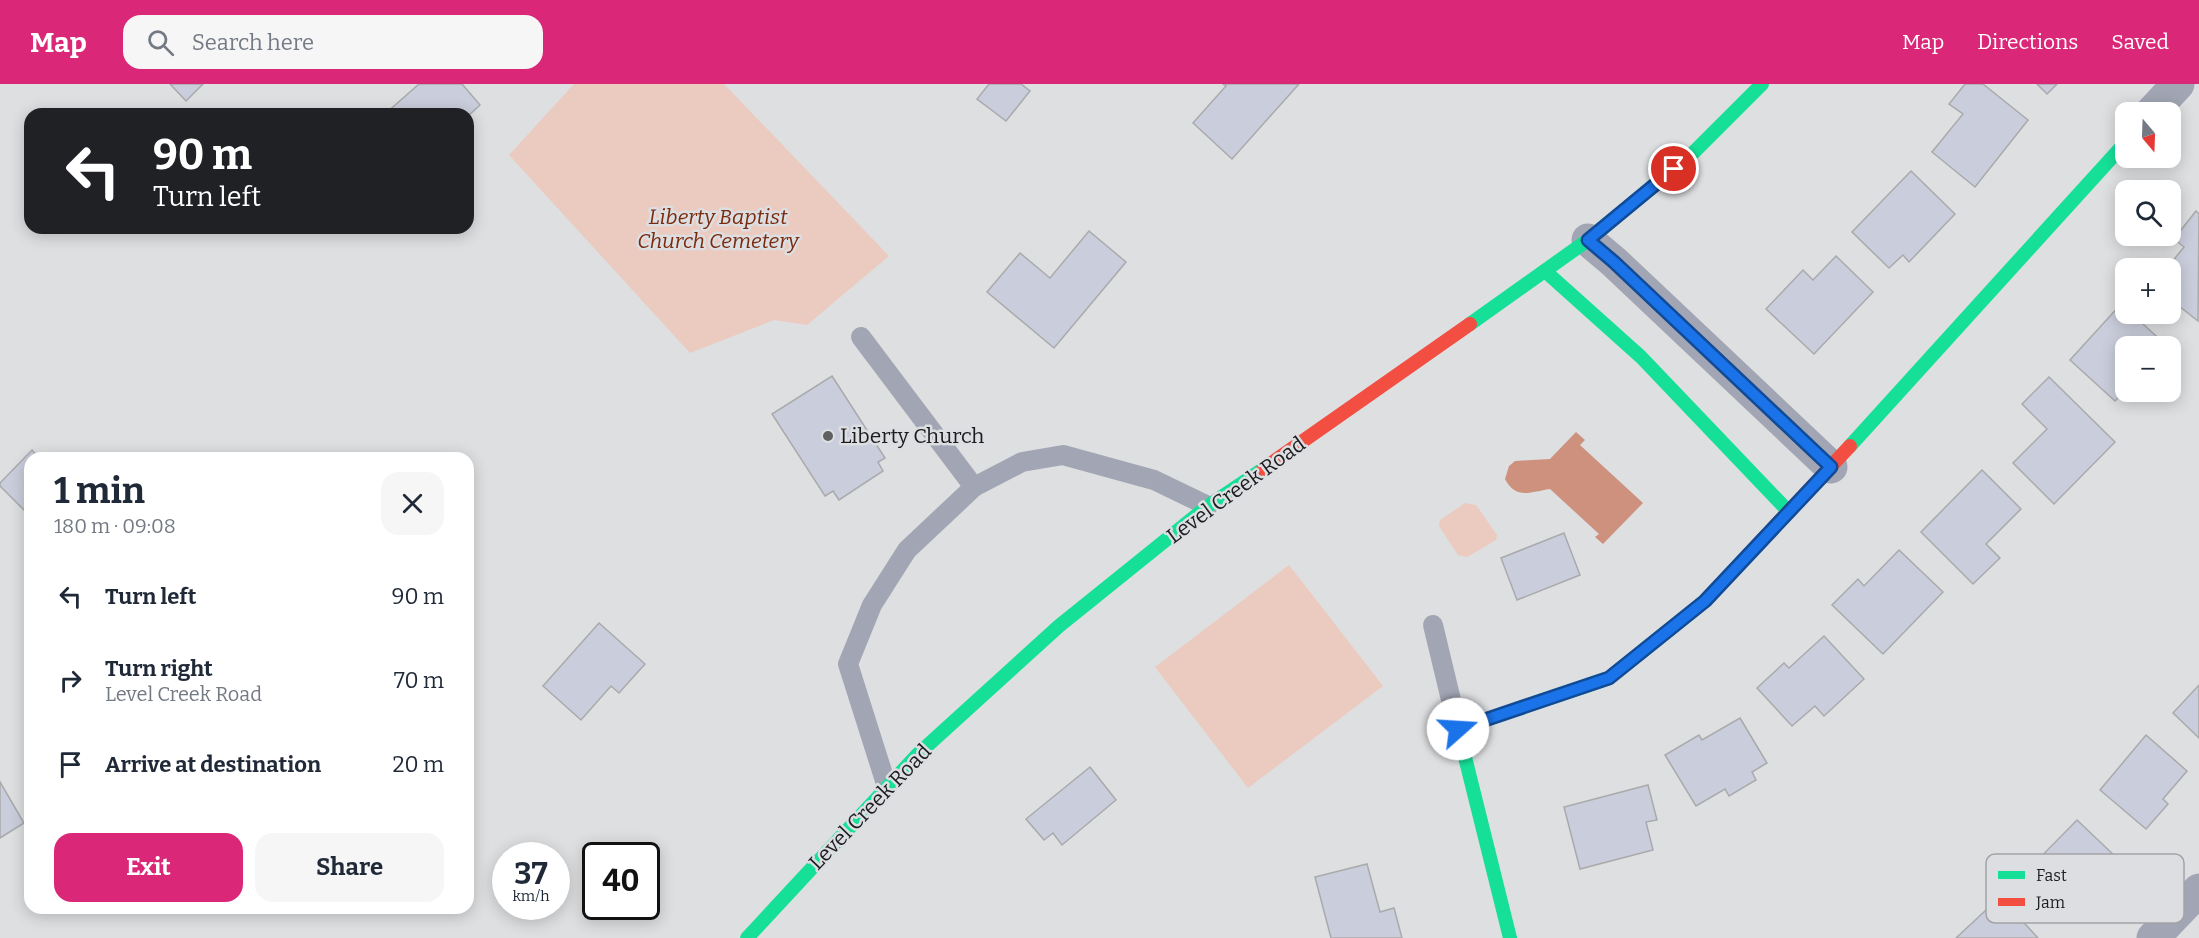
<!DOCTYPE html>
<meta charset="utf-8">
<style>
:root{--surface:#fff;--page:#f6f6f7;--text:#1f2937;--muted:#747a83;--accent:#db2777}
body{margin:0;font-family:Bitter,serif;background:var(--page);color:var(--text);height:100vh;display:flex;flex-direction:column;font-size:22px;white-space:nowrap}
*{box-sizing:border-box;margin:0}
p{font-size:20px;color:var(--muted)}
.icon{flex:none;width:33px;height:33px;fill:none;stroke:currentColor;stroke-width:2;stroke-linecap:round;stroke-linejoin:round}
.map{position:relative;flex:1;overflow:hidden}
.side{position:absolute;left:24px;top:368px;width:450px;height:462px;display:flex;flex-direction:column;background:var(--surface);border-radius:18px;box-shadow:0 3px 15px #0003}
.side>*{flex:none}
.guide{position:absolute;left:24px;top:24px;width:450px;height:126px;border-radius:18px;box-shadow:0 3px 15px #0003;background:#202124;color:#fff;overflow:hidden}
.needle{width:39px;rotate:161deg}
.buttons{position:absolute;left:2115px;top:18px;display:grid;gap:12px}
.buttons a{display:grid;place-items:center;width:66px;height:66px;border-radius:12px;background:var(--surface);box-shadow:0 3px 15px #0003;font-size:30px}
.speed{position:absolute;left:492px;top:758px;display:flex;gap:12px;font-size:30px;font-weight:700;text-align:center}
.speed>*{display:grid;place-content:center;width:78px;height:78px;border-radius:50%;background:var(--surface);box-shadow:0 3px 15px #0003;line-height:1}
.speed small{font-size:15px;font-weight:400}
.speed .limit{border:3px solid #111;border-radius:9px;background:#fff;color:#111}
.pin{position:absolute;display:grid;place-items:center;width:51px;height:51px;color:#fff;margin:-26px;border:3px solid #fff;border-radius:50%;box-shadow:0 2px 6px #0007}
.me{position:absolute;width:66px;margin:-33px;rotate:71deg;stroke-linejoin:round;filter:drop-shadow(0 0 4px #0008)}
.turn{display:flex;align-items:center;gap:21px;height:126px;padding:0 30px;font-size:27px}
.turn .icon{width:78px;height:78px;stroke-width:2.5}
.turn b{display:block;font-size:42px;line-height:51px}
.round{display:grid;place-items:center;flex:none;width:63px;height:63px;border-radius:18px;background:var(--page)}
.headline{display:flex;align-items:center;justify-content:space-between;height:102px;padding:0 30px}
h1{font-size:36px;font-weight:700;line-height:45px}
.action{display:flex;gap:12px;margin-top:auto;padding:12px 30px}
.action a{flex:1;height:69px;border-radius:18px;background:var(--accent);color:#fff;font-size:24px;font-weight:700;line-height:69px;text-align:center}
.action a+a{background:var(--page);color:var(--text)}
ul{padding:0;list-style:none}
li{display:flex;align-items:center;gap:18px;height:84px;padding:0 30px}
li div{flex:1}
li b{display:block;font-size:22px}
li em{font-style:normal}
header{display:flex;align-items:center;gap:36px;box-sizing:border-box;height:84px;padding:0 30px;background:var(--accent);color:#fff}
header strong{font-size:28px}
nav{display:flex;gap:33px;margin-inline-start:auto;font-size:21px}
.search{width:420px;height:54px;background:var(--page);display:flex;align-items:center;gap:15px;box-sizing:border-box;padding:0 21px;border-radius:18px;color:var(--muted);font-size:22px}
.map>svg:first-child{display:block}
.green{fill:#ebcabf}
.water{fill:#cd917e}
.building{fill:#cacddb;stroke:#a9aaac;stroke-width:1.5}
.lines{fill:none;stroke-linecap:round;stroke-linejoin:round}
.lane{stroke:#a2a6b4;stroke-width:20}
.street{stroke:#a2a6b4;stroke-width:33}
.fast{stroke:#16e098;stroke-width:14}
.jam{stroke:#f24e42;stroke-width:14}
.route-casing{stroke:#114b97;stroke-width:15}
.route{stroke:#1a73e8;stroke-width:10}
.poi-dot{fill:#5f6062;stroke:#dddee2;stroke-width:2}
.labels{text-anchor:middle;stroke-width:5;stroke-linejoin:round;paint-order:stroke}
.park-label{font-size:21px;font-style:italic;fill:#7a2b0d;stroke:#dddee2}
.poi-label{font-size:21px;fill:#1b1c1d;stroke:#dddee2;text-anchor:start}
.street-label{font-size:21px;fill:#1b1c1d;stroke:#dddee2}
.key{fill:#dddee2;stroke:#a3a4a7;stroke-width:1.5}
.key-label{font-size:16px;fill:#1b1c1d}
</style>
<header>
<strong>Map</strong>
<div class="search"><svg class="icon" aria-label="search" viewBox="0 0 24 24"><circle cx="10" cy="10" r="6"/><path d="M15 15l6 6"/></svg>Search here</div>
<nav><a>Map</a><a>Directions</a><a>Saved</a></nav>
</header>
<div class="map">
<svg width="2199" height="854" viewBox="0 0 2199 854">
<rect width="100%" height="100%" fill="#dedfe1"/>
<g class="green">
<polygon points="574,0 724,0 889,172 807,241 774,236 690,269 509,71"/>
<polygon points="1465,419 1476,421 1497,451 1496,456 1467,473 1458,471 1439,442 1440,436"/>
<polygon points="1289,481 1383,602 1248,704 1155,583"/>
</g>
<path class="water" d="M1576 348 1585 356 1580 361 1643 419 1603 460 1595 453 1599 450 1550 405C1530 408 1516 416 1505 395L1509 382 1515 377 1550 375Z"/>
<g class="building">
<polygon points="170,0 203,0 186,17"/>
<polygon points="419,0 462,0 480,21 468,32 468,30 385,30"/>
<polygon points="989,0 1021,0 1030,7 1006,37 977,15"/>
<polygon points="1223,0 1299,0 1232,75 1193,39 1226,2"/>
<polygon points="1965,0 1983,0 2028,36 1975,103 1932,68 1963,30 1949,20"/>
<polygon points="2037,0 2057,0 2047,10"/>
<polygon points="301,25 335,25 334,30 301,30"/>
<polygon points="1911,87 1955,130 1909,178 1903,171 1889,184 1852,148"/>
<polygon points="2196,127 2199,130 2198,237 2170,215 2170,184 2167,184 2184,163 2174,155"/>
<polygon points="1089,147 1126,178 1054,264 987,208 1020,169 1050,194"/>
<polygon points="1836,172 1873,208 1814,270 1766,225 1803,186 1813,196"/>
<polygon points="2121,220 2126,224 2126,230 2132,230 2167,262 2126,262 2126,306 2115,317 2070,276"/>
<polygon points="832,292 885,374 878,378 883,387 839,416 833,407 825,412 772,330"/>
<polygon points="2049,293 2115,358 2054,420 2013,379 2047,345 2022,320"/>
<polygon points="32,366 39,374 30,374 30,432 0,402 0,399"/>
<polygon points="1982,386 2021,425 1986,460 2000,474 1973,500 1921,448"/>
<polygon points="1564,449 1580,491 1517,516 1501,474"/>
<polygon points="1899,466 1943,508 1883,570 1832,521 1858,495 1864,502"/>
<polygon points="599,539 645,580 619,609 611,602 581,636 543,602"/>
<polygon points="1824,552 1864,595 1824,632 1815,622 1792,642 1757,604 1784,579 1789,584"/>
<polygon points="2199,601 2199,654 2173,629"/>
<polygon points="1740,634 1767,679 1752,688 1756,696 1729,712 1725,705 1696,722 1665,671 1699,651 1702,656"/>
<polygon points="2146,651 2187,687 2163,715 2168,720 2146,745 2100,706"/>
<polygon points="1090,683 1116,716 1062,761 1053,749 1044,756 1026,735"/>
<polygon points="0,698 24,739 0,754"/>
<polygon points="1648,701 1657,736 1646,738 1653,766 1580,785 1564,723"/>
<polygon points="2077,736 2118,775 2063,833 2021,793"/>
<polygon points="1367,780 1380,828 1394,824 1402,854 1331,854 1315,793"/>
<polygon points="2000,813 2038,854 1956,854"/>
</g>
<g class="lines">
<g class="lane">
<polyline points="861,253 974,403"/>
<polyline points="1433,541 1458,645"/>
<polyline points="887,703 848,580 872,521 907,466 974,403 1022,378 1063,371 1154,396 1208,422"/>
</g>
<g class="street">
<polyline points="2152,28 2178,0"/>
<polyline points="1588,156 1614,178 1831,383"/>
<polyline points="2153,854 2199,806"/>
</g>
<g class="fast">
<polyline points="1545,187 1641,273 1789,428"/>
<polyline points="1470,240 1588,156 1692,70 1762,0"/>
<polyline points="1850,362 2126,58"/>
<polyline points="747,854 917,671 1059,542 1208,422 1263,385"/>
<polyline points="1510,854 1458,645 1609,594 1705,517 1748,471"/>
</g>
<g class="jam">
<polyline points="1263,385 1470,240"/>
<polyline points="1748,471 1850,362"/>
</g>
</g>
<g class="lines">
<defs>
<polyline id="route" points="1458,645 1609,594 1705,517 1831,383 1614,178 1588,156 1674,85"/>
</defs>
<use href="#route" class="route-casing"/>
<use href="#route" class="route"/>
</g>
<circle class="poi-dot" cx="828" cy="352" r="6"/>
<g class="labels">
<g class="park-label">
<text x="718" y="140">Liberty Baptist<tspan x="718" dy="24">Church Cemetery</tspan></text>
</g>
<g class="poi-label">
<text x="840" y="359">Liberty Church</text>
</g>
<g class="street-label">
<text transform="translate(1236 406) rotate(-36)" y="7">Level Creek Road</text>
<text transform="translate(870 723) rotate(-46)" y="7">Level Creek Road</text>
</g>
</g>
<rect x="1986" y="770" width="198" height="69" rx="9" class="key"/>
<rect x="1998" y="787" width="27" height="8" fill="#16e098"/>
<rect x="1998" y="814" width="27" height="8" fill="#f24e42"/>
<g class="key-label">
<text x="2036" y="797">Fast</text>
<text x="2036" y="824">Jam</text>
</g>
</svg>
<div class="buttons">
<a><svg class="needle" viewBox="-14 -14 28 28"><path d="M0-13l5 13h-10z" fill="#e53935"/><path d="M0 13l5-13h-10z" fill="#747a83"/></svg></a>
<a><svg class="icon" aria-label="search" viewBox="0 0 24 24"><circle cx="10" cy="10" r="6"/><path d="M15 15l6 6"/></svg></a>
<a>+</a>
<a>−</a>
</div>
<div class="speed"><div>37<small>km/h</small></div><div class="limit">40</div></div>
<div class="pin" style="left:1674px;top:85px;background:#d93025"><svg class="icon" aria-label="arrive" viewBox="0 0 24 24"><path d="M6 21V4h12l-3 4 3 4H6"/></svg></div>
<svg class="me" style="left:1458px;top:645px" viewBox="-20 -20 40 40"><circle r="19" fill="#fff"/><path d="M0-13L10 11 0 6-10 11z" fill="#1a73e8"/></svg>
<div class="guide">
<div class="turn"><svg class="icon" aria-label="left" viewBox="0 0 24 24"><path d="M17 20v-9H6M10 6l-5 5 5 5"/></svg><div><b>90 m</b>Turn left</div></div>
</div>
<section class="side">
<div class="headline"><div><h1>1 min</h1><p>180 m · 09:08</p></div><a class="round"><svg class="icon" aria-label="close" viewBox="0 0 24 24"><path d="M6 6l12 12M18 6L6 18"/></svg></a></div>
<ul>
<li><svg class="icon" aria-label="left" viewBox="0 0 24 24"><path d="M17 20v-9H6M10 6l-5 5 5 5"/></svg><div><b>Turn left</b></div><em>90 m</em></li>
<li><svg class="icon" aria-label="right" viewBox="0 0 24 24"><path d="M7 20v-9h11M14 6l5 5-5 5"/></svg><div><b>Turn right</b><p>Level Creek Road</p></div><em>70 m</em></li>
<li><svg class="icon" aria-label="arrive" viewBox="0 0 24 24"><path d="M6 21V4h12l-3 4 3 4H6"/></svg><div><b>Arrive at destination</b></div><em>20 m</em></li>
</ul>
<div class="action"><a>Exit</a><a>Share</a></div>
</section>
</div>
